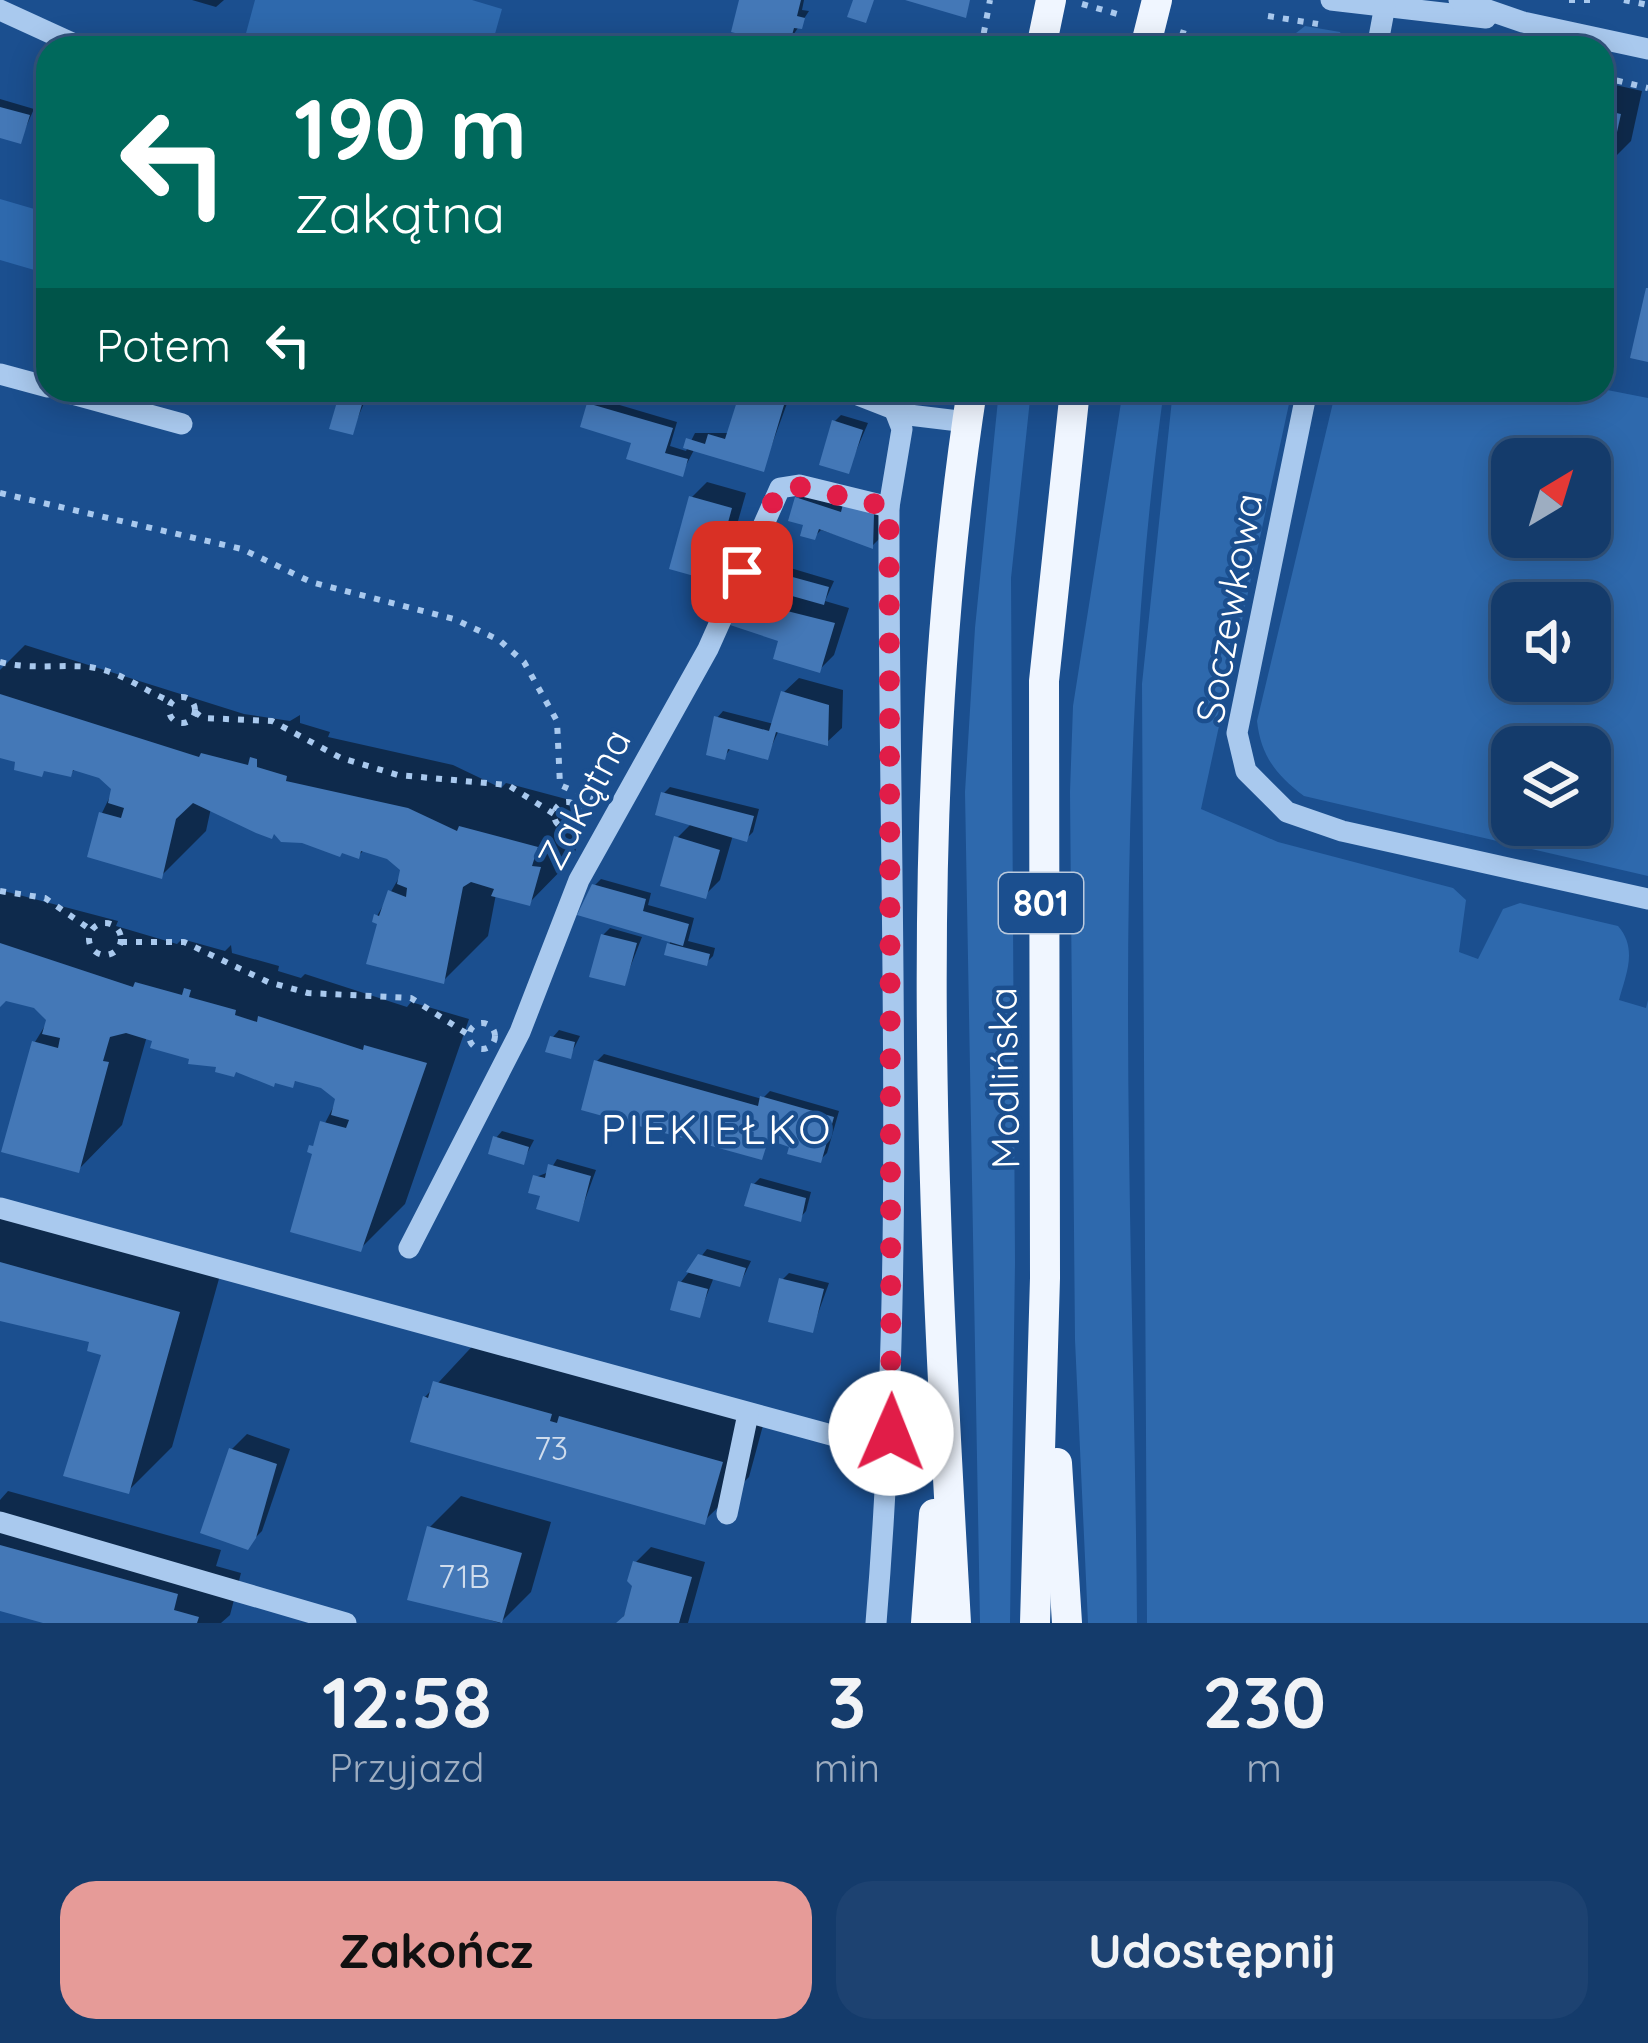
<!DOCTYPE html>
<html lang="pl">
<meta charset="utf-8">
<style>
:root{--surface:#143b6b;--page:#1d4271;--text:#f1f3f6;--muted:#9dadc1;--line:#33557e;--accent:#e69b98}
body{margin:0;font-family:Quicksand,sans-serif;background:var(--page);color:var(--text);height:100vh;display:flex;flex-direction:column;font-size:45px;white-space:nowrap}
*{box-sizing:border-box;margin:0}
p{font-size:39px;color:var(--muted)}
.icon{flex:none;width:66px;height:66px;fill:none;stroke:currentColor;stroke-width:2;stroke-linecap:round;stroke-linejoin:round}
.map{position:relative;height:1623px;overflow:hidden}
.details{display:flex;flex-direction:column;background:var(--surface);flex:1}
.details>*{flex:none}
.top-card{position:absolute;left:36px;top:36px;width:1578px;height:366px;border-radius:36px;box-shadow:0 6px 30px #0003,0 0 0 3px var(--line);background:#00695c;color:#fff;overflow:hidden}
.needle{width:78px;rotate:38deg}
.fabs{position:absolute;left:1491px;top:438px;display:grid;gap:24px}
.fabs a{display:grid;place-items:center;width:120px;height:120px;border-radius:24px;background:var(--surface);box-shadow:0 6px 30px #0003,0 0 0 3px var(--line);font-size:60px}
.pin{position:absolute;display:grid;place-items:center;width:102px;height:102px;color:#fff;margin:-51px;border-radius:24px;box-shadow:0 6px 18px #0006}
.me{position:absolute;width:132px;margin:-66px;rotate:1deg;stroke-linejoin:round;filter:drop-shadow(0 0 9px #0008)}
.turn{display:flex;align-items:center;gap:42px;height:252px;padding:0 60px;font-size:54px}
.turn .icon{width:156px;height:156px;stroke-width:2.5}
.turn b{display:block;font-size:84px;line-height:102px}
.then{display:flex;align-items:center;height:114px;padding:0 60px;background:#0003;gap:24px;font-size:45px}
.eta{display:flex;justify-content:space-evenly;align-items:center;height:204px;text-align:center}
.eta b{font-size:72px;font-weight:800;line-height:84px}
.button{display:flex;gap:24px;margin-top:auto;padding:24px 60px}
.button a{flex:1;height:138px;border-radius:36px;background:var(--accent);color:#111;font-size:48px;font-weight:800;line-height:138px;text-align:center}
.button a+a{background:var(--page);color:var(--text)}
.map>svg:first-child{display:block}
.green{fill:#2e69ad;fill-rule:evenodd}
.shadow{fill:#0007}
.building{fill:#4478b7}
.lines{fill:none;stroke-linecap:round;stroke-linejoin:round}
.path{stroke:#a9c9ee;stroke-width:6;stroke-dasharray:6 9;stroke-linecap:butt}
.minor{stroke:#a9c9ee;stroke-width:21}
.major{stroke:#f0f6ff;stroke-width:30}
.route{stroke:#e11d48;stroke-width:21;stroke-dasharray:0 37.8}
.labels{text-anchor:middle;stroke-width:9;stroke-linejoin:round;paint-order:stroke}
.number-label{font-size:33px;fill:#d0dded}
.shield{fill:#1b4f8f;stroke:#bbcadd;stroke-width:3}
.shield-label{font-size:36px;font-weight:bold;fill:#fff}
.street-label{font-size:39px;fill:#fff;stroke:#1b4f8f}
.neighbourhood-label{font-size:42px;letter-spacing:3px;fill:#fff;stroke:#1b4f8f}
</style>
<div class="map">
<svg width="1648" height="1623" viewBox="0 0 1648 1623">
<rect width="100%" height="100%" fill="#1b4f8f"/>
<g class="green">
<polygon points="255,0 472,0 502,9 491,48 242,48"/>
<polygon points="1305,26 1340,32 1349,48 1277,48"/>
<polygon points="0,199 48,213 48,274 0,260"/>
<path d="M1602 389 1648 398V876L1304 796C1276 775 1261 756 1257 721L1336 390ZM1512 459H1590V537H1512ZM1512 603H1590V681H1512ZM1512 747H1590V825H1512Z"/>
<polygon points="999,390 1031,390 1011,578 1015,1262 1010,1623 980,1623 965,792 975,628"/>
<path d="M1123 390H1164C1107 794 1134 1215 1137 1623H1088L1075 1340 1070 792 1073 706Z"/>
<path d="M1173 390H1292L1201 809 1278 842 1453 888 1466 900 1459 952 1478 959 1503 909 1520 903 1618 926C1638 949 1626 974 1619 1000L1646 1008 1648 1000V1623H1147L1142 684Z"/>
</g>
<g class="shadow">
<polygon points="192,0 224,0 216,7"/>
<polygon points="742,0 804,0 802,10 809,11 788,43"/>
<polygon points="1602,82 1642,91 1631,141 1608,164 1602,163"/>
<polygon points="0,99 34,109 20,140 0,135"/>
<polygon points="348,390 368,394 352,431 342,396"/>
<polygon points="746,390 789,398 763,469 695,448 682,473 589,404 596,398 677,422 670,446 686,451 695,433 730,433"/>
<polygon points="841,415 868,423 848,470 835,421"/>
<polygon points="707,482 746,493 726,563 711,578 692,497"/>
<polygon points="804,492 888,499 887,531 872,546 821,530 814,537 798,499"/>
<polygon points="772,541 782,546 768,575 758,586 775,592 787,567 834,581 825,601 849,608 834,655 819,670 742,600 761,582 765,548"/>
<polygon points="25,645 244,714 290,721 300,715 300,723 330,732 328,737 453,765 501,788 506,783 581,803 574,823 584,824 573,858 529,903 496,894 488,936 443,981 377,916 404,869 389,856 365,849 359,855 211,808 206,831 162,875 102,813 114,788 101,775 76,768 70,774 47,768 41,774 0,755 0,670"/>
<polygon points="799,678 843,690 842,728 827,742 779,730 767,756 732,747 724,757 717,718 723,711 774,724 783,693"/>
<polygon points="670,787 759,809 753,832 746,839 733,835 720,880 705,895 677,838 692,823 663,794"/>
<polygon points="601,879 651,893 648,905 694,918 688,941 715,948 713,956 706,963 667,953 671,939 594,886"/>
<polygon points="0,890 118,921 116,926 177,944 182,939 225,951 231,945 232,953 279,966 278,971 301,978 305,974 407,1007 411,1002 469,1019 405,1204 360,1249 311,1150 338,1098 323,1086 298,1078 292,1085 147,1036 122,1125 78,1170 35,1042 49,1019 35,1005 9,999 0,1004"/>
<polygon points="610,928 642,937 624,983 603,935"/>
<polygon points="559,1030 580,1036 570,1056 553,1037"/>
<polygon points="604,1054 762,1099 770,1091 839,1111 827,1153 820,1160 792,1145 773,1116 761,1157 597,1061"/>
<polygon points="502,1131 534,1140 523,1161 496,1138"/>
<polygon points="557,1159 596,1170 578,1219 544,1194 536,1177 549,1172"/>
<polygon points="760,1178 811,1192 806,1211 800,1218 753,1185"/>
<polygon points="0,1204 222,1268 172,1447 128,1491 105,1353 93,1340 0,1319"/>
<polygon points="707,1249 751,1261 740,1284 714,1277 699,1315 681,1282"/>
<polygon points="789,1273 829,1283 812,1330 782,1280"/>
<polygon points="480,1338 765,1418 749,1477 704,1521 425,1397"/>
<polygon points="247,1434 290,1449 262,1531 247,1546 232,1449"/>
<polygon points="8,1491 221,1550 216,1566 241,1573 230,1615 221,1623 54,1623 0,1608 0,1500"/>
<polygon points="461,1496 551,1522 531,1592 500,1623 459,1611 430,1527"/>
<polygon points="651,1547 705,1562 688,1623 621,1623 636,1586 636,1562"/>
</g>
<g class="building">
<polygon points="739,0 801,0 797,16 805,18 802,29 794,28 789,46 731,32"/>
<polygon points="853,0 874,0 866,23 847,17"/>
<polygon points="905,0 970,0 966,18"/>
<polygon points="0,107 30,115 21,144 0,138"/>
<polygon points="1602,110 1621,114 1609,168 1602,166"/>
<polygon points="1646,288 1648,288 1648,362 1630,358"/>
<polygon points="740,392 784,405 764,472 683,448 686,438 705,444 708,434 725,439"/>
<polygon points="339,395 363,401 353,435 329,429"/>
<polygon points="587,403 673,428 665,453 688,459 683,477 626,459 631,443 580,427"/>
<polygon points="832,420 863,430 849,474 819,465"/>
<polygon points="689,496 732,508 712,581 669,569"/>
<polygon points="795,497 841,512 843,504 874,514 873,549 819,529 815,540 800,536 803,525 788,521"/>
<polygon points="763,546 777,553 762,585 747,580"/>
<polygon points="778,573 829,587 824,605 792,596 789,606 770,601"/>
<polygon points="739,599 835,623 820,673 773,659 778,641 730,625"/>
<polygon points="781,691 829,705 828,746 776,732 768,760 728,749 725,760 706,755 714,716 769,731"/>
<polygon points="0,694 199,757 201,753 248,765 250,757 257,759 257,767 287,776 286,781 408,808 457,831 459,826 538,847 532,866 541,867 530,906 491,896 494,889 471,882 463,887 444,984 366,964 377,924 372,922 374,914 379,916 388,890 406,897 407,888 397,884 400,870 387,859 361,851 359,859 342,853 340,857 302,843 281,842 274,834 272,839 256,833 193,803 176,819 162,879 87,857 99,812 121,818 124,808 108,803 111,789 99,778 73,770 71,777 44,771 42,777 14,770 15,762 0,758"/>
<polygon points="661,792 754,816 747,842 655,815"/>
<polygon points="674,836 720,850 706,899 660,886"/>
<polygon points="592,884 646,899 643,911 689,924 683,946 577,915"/>
<polygon points="601,934 637,943 625,986 589,977"/>
<polygon points="0,943 133,987 135,982 182,995 184,988 191,990 189,997 236,1010 235,1015 257,1022 258,1016 363,1050 364,1045 427,1063 361,1252 290,1232 312,1154 307,1152 309,1145 313,1146 320,1121 346,1128 349,1120 331,1115 335,1099 321,1088 295,1081 293,1088 275,1083 274,1087 236,1072 234,1077 215,1072 216,1067 188,1064 189,1059 150,1048 152,1041 126,1033 110,1037 103,1061 109,1062 79,1173 1,1152 32,1041 58,1048 60,1038 42,1034 46,1020 34,1008 6,1001 0,1007"/>
<polygon points="667,943 710,954 707,966 664,955"/>
<polygon points="550,1036 575,1042 571,1059 545,1052"/>
<polygon points="594,1060 758,1106 760,1096 834,1117 821,1163 787,1154 789,1147 772,1141 771,1131 762,1160 581,1110"/>
<polygon points="493,1136 529,1147 524,1165 488,1154"/>
<polygon points="548,1164 591,1176 579,1222 536,1209 540,1196 528,1193 533,1175 545,1178"/>
<polygon points="751,1183 806,1198 801,1222 744,1206"/>
<polygon points="698,1254 746,1268 740,1287 686,1272"/>
<polygon points="0,1262 180,1312 129,1494 63,1476 101,1355 87,1351 89,1342 0,1321"/>
<polygon points="779,1278 824,1289 813,1333 768,1322"/>
<polygon points="678,1281 708,1289 700,1318 670,1310"/>
<polygon points="433,1381 552,1414 550,1421 557,1423 559,1416 723,1462 705,1525 410,1442 423,1396 428,1398"/>
<polygon points="229,1448 277,1464 256,1538 248,1550 200,1533"/>
<polygon points="427,1526 522,1553 502,1623 407,1600"/>
<polygon points="0,1545 178,1594 174,1610 199,1617 197,1623 43,1623 0,1611"/>
<polygon points="633,1561 692,1577 679,1623 616,1623 624,1616 632,1586 627,1581"/>
</g>
<g class="lines">
<g class="path">
<polyline points="1569,0 1591,0"/>
<polyline points="1624,0 1648,5"/>
<polyline points="1082,4 1121,15"/>
<polyline points="1268,16 1318,24"/>
<polyline points="1180,32 1230,48"/>
<polyline points="1425,41 1462,48"/>
<polyline points="981,48 990,0"/>
<polyline points="1602,77 1648,88"/>
<polyline points="0,493 242,549 311,582 454,619 499,640 524,662 557,721 560,785 594,800"/>
<path d="M0 662C31 670 59 664 89 667 121 671 144 691 172 702"/>
<circle cx="182" cy="710" r="13"/>
<polyline points="195,712 203,718 272,721 341,758 398,775 508,785 554,814"/>
<circle cx="567" cy="815" r="13"/>
<polyline points="0,891 45,898 91,930"/>
<circle cx="105" cy="939" r="16"/>
<polyline points="121,942 184,942 268,982 308,993 411,998 469,1035"/>
<circle cx="482" cy="1036" r="13"/>
</g>
<g class="minor">
<polyline points="1331,0 1486,18"/>
<polyline points="1459,0 1523,22 1648,49"/>
<polyline points="0,10 83,48"/>
<polyline points="1377,48 1386,0"/>
<polyline points="0,374 48,387"/>
<polyline points="58,390 182,424"/>
<polyline points="845,390 909,415 967,422"/>
<polyline points="1307,390 1237,733 1246,771 1287,812 1342,831 1648,899"/>
<polyline points="0,1208 890,1451"/>
<polyline points="409,1248 520,1032 579,880 708,649 780,488 799,485 889,507"/>
<polyline points="727,1514 748,1414"/>
<polyline points="0,1522 346,1623"/>
<path d="M876 1623C907 1252 888 879 889 507L902 429 895 411"/>
</g>
<g class="major">
<polyline points="1041,48 1051,0"/>
<polyline points="1145,48 1157,0"/>
<polyline points="1057,1463 1067,1623"/>
<polyline points="926,1623 934,1514"/>
<path d="M956 1623C933 1215 909 796 972 390"/>
<polyline points="1035,1623 1045,1278 1044,681 1075,390"/>
</g>
</g>
<g class="lines">
<polyline class="route" points="742,572 776,495 787,484 889,507 891,1433"/>
</g>
<g class="labels">
<g class="number-label">
<text x="551" y="1460">73</text>
<text x="464" y="1588">71B</text>
</g>
<rect class="shield" x="999" y="873" width="84" height="60" rx="9"/>
<g class="shield-label">
<text x="1041" y="916">801</text>
</g>
<g class="street-label">
<text transform="translate(1229 608) rotate(-80)" y="14">Soczewkowa</text>
<text transform="translate(584 799) rotate(-62)" y="14">Zakątna</text>
<text transform="translate(1004 1078) rotate(-91)" y="14">Modlińska</text>
</g>
<g class="neighbourhood-label">
<text x="717" y="1144">PIEKIEŁKO</text>
</g>
</g>
</svg>
<div class="fabs">
<a><svg class="needle" viewBox="-14 -14 28 28"><path d="M0-13l5 13h-10z" fill="#e53935"/><path d="M0 13l5-13h-10z" fill="#9dadc1"/></svg></a>
<a><svg class="icon" aria-label="sound" viewBox="0 0 24 24"><path d="M4 9h4l5-4v14l-5-4H4zM17 9q2 3 0 6"/></svg></a>
<a><svg class="icon" aria-label="layers" viewBox="0 0 24 24"><path d="M12 4l9 5-9 5-9-5zM3 14l9 5 9-5"/></svg></a>
</div>
<div class="pin" style="left:742px;top:572px;background:#d93025"><svg class="icon" aria-label="arrive" viewBox="0 0 24 24"><path d="M6 21V4h12l-3 4 3 4H6"/></svg></div>
<svg class="me" style="left:891px;top:1433px" viewBox="-20 -20 40 40"><circle r="19" fill="#fff"/><path d="M0-13L10 11 0 6-10 11z" fill="#e11d48"/></svg>
<div class="top-card">
<div class="turn"><svg class="icon" aria-label="left" viewBox="0 0 24 24"><path d="M17 20v-9H6M10 6l-5 5 5 5"/></svg><div><b>190 m</b>Zakątna</div></div>
<div class="then">Potem<svg class="icon" aria-label="left" viewBox="0 0 24 24"><path d="M17 20v-9H6M10 6l-5 5 5 5"/></svg></div>
</div>
</div>
<section class="details">
<div class="eta">
<div><b>12:58</b><p>Przyjazd</p></div>
<div><b>3</b><p>min</p></div>
<div><b>230</b><p>m</p></div>
</div>
<div class="button"><a>Zakończ</a><a>Udostępnij</a></div>
</section>
